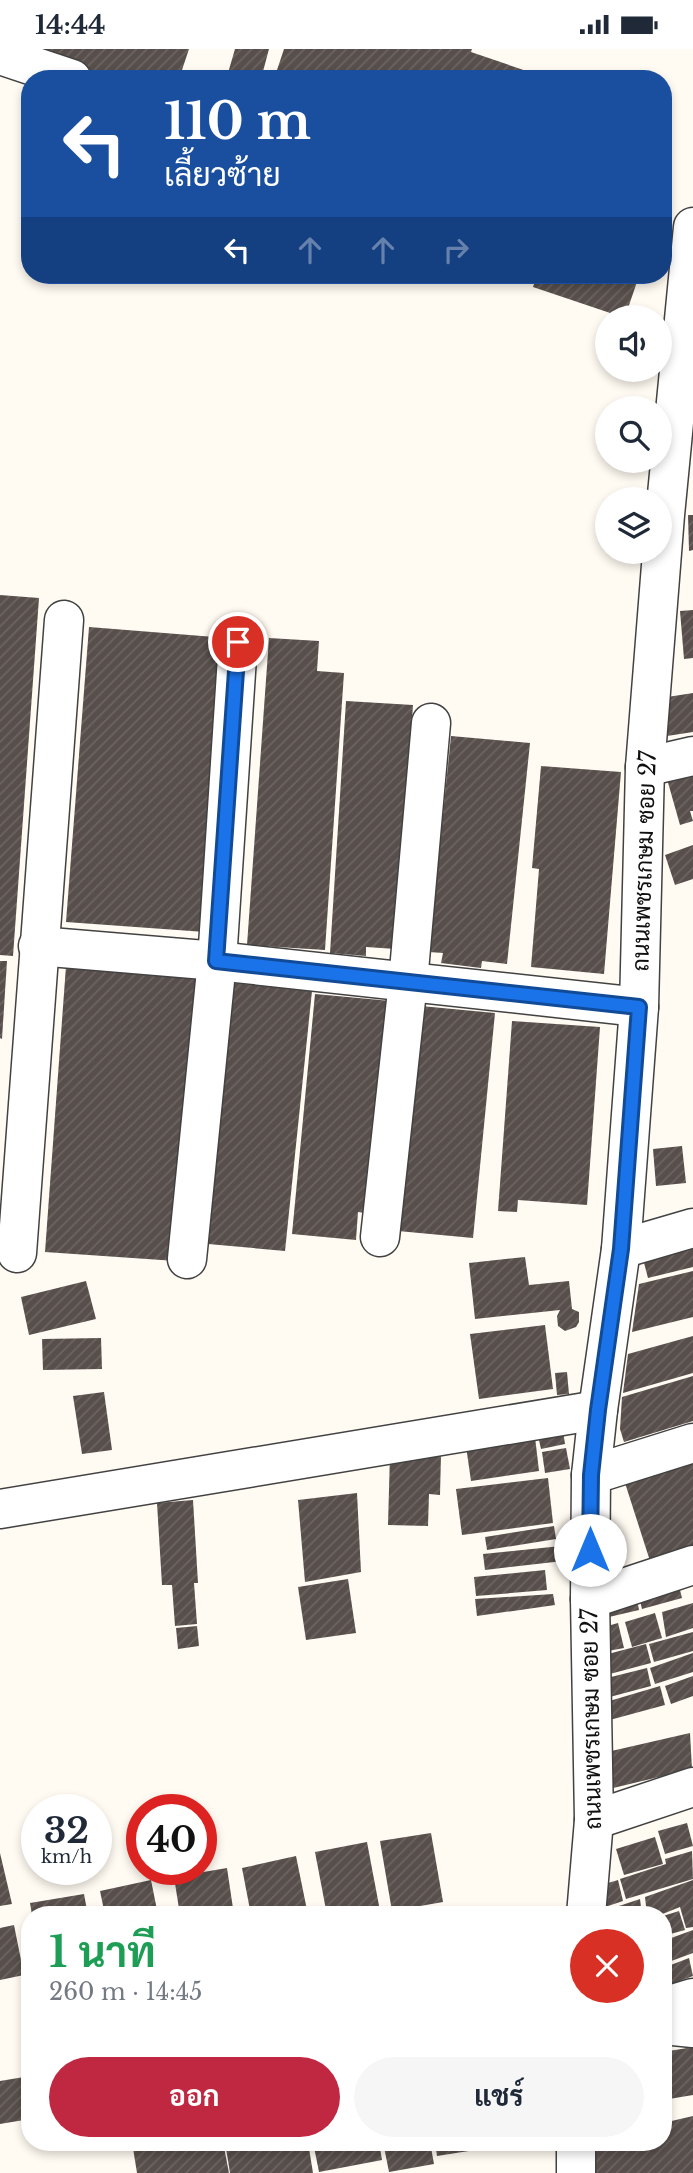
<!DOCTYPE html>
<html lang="th">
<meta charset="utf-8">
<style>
:root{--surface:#fff;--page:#f6f6f7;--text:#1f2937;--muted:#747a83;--accent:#c02741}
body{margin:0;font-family:"Libre Baskerville",Sarabun,serif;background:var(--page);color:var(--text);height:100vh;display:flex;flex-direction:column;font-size:26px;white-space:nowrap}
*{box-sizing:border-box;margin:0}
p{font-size:23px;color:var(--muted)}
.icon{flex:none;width:38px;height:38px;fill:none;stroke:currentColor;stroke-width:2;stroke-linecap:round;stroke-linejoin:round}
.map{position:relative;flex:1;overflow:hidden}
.sheet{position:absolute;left:21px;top:1857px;width:651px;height:245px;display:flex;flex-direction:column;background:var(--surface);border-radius:28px;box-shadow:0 4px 10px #0003}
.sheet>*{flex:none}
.hud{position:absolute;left:21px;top:21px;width:651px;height:214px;border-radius:28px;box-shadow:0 4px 10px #0003;background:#1a4fa0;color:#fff;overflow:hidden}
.tools{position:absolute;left:595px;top:256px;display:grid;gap:14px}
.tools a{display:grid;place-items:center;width:77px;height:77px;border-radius:50%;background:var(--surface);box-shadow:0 4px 10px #0003;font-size:35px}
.speed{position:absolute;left:21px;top:1745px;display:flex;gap:14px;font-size:35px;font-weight:700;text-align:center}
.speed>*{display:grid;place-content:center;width:91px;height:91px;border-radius:50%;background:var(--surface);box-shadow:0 4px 10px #0003;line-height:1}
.speed small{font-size:18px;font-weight:400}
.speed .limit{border:10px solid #d22;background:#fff;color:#111}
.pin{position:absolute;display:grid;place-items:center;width:60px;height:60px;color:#fff;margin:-30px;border:4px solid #fff;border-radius:50%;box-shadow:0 2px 7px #0007}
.me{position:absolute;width:77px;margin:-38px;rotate:0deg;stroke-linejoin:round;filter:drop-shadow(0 0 5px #0008)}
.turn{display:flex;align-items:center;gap:24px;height:147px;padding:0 28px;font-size:32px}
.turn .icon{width:91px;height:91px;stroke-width:2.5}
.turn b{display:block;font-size:49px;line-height:60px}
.lanes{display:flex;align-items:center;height:66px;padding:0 28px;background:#0003;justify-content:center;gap:35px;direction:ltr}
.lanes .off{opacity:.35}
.round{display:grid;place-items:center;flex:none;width:74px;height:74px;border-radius:37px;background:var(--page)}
.headline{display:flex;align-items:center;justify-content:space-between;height:119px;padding:0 28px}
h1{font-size:42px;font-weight:700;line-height:52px;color:#1e9e55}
.action{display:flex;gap:14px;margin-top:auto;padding:14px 28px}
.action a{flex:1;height:80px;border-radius:42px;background:var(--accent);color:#fff;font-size:28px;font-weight:700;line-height:80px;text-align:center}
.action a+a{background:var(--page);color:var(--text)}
.status{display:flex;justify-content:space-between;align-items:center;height:49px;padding:0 35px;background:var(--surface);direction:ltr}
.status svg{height:19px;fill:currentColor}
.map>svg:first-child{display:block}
.building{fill:url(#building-hatch)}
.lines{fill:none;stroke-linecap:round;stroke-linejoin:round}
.minor-casing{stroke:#424242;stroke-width:41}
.minor{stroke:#fff;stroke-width:38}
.route-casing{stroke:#114b97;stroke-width:18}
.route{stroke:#1a73e8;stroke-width:12}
.labels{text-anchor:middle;stroke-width:7;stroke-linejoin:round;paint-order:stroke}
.street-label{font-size:23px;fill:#0f0f0f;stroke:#fff}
</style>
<div class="status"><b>14:44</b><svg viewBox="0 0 49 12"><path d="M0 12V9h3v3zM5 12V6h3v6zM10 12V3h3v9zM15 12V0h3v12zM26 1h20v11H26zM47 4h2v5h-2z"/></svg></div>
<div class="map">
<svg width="693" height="2124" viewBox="0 0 693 2124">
<defs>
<pattern id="building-hatch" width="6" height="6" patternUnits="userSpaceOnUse" patternTransform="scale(1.75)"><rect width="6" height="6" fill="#584f4c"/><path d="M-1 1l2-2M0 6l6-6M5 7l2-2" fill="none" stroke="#6b6461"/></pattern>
</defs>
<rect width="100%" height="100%" fill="#fffbf2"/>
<g class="building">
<polygon points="20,0 189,0 179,30 110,30"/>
<polygon points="235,0 269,0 261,30 251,30 228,24"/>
<polygon points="284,0 472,0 471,3 547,29 274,30"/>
<polygon points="537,226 636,226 639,227 625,268 622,268 533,238"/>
<polygon points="688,466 693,466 693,501 689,502"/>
<polygon points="0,546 39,549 13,907 0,906"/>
<polygon points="693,561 693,609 684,610 680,562"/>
<polygon points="89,578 227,589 205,883 66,873"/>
<polygon points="269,589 319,592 317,622 344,624 325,901 247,896"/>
<polygon points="693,644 693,683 667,687 661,649"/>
<polygon points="346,652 413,656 396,900 366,898 366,907 330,904"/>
<polygon points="451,687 530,694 507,915 482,912 481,919 441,914 443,904 429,903"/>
<polygon points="541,717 621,723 604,925 531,918 539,820 532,819"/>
<polygon points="693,722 693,762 690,762 693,772 680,776 667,730"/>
<polygon points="693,796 693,830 675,836 665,806"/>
<polygon points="0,912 7,912 2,990 0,989"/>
<polygon points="66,917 198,927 176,1212 45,1203"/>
<polygon points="224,933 312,942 285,1202 197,1194"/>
<polygon points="315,945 391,952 371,1165 358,1163 356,1191 292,1185"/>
<polygon points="421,957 495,964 473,1189 398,1182"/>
<polygon points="512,972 600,978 587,1156 518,1151 517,1163 498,1162"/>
<polygon points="682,1097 686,1134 656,1137 653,1100"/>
<polygon points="693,1198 693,1218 648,1229 643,1210"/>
<polygon points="525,1208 529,1236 569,1232 572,1260 579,1263 579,1273 576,1278 565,1282 558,1277 557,1267 560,1261 475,1270 469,1214"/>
<polygon points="693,1222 693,1268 632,1283 639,1235"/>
<polygon points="86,1232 96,1270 29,1286 21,1248"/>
<polygon points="545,1276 553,1340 479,1350 470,1285"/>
<polygon points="693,1287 693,1324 623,1344 628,1305"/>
<polygon points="101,1289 102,1320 43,1321 42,1290"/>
<polygon points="567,1323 569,1345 557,1346 555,1324"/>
<polygon points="693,1327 693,1372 624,1393 620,1380 622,1348"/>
<polygon points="104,1343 112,1401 82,1405 73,1347"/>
<polygon points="563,1382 565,1395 541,1400 538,1387"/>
<polygon points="535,1388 539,1422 471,1432 466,1397"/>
<polygon points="566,1399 570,1420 545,1424 542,1403"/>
<polygon points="390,1405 441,1406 440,1446 429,1445 428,1477 388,1476"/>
<polygon points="693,1412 693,1501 651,1515 625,1434"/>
<polygon points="548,1429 553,1474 462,1486 456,1440"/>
<polygon points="357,1444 361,1523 305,1533 298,1451"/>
<polygon points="193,1451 198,1534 194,1534 197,1575 175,1577 172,1536 162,1536 157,1454"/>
<polygon points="554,1477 556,1490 487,1501 485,1488"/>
<polygon points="561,1497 563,1512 485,1521 483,1505"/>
<polygon points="545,1521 547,1541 476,1547 474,1528"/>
<polygon points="348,1530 356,1584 306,1591 298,1538"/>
<polygon points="678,1533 682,1549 642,1560 638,1544"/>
<polygon points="553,1545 555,1556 477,1567 475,1550"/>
<polygon points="636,1545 639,1561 609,1568 605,1552"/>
<polygon points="693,1554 693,1579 666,1588 662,1563"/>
<polygon points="655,1564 662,1589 632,1598 625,1573"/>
<polygon points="618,1574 624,1599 608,1602 611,1576"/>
<polygon points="197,1577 199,1597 178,1600 176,1579"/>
<polygon points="693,1583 693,1602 654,1613 649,1595"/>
<polygon points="646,1595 651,1614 606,1626 608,1605"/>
<polygon points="693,1604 693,1623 655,1635 650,1619"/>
<polygon points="647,1619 651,1637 606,1649 607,1629"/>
<polygon points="693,1627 693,1647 671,1655 665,1637"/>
<polygon points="660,1637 665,1656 606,1672 606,1653"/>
<polygon points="690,1684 692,1720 609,1740 607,1703"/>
<polygon points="687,1774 693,1797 665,1805 658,1782"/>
<polygon points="431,1784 443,1853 392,1862 380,1792"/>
<polygon points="655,1788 663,1815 624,1826 616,1800"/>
<polygon points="367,1793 380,1862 360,1866 327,1866 315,1803"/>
<polygon points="692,1802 693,1830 626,1850 620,1830 666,1815 665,1810"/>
<polygon points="0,1804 12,1855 0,1857"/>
<polygon points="296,1807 308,1866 251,1866 242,1819"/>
<polygon points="227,1819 234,1866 180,1866 174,1828"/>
<polygon points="151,1831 158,1866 105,1866 100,1842"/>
<polygon points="618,1831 623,1852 599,1860 598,1837"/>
<polygon points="693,1831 693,1878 686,1879 680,1858 660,1866 647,1866 645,1848"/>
<polygon points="84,1845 88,1866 32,1866 30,1854"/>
<polygon points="640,1850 642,1866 601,1866 601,1863"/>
<polygon points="679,1862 685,1881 663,1887 663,1867"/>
<polygon points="14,1876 24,1926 0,1931 0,1879"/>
<polygon points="693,1881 693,1904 663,1915 663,1892"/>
<polygon points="689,1909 693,1927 663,1938 663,1919"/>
<polygon points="693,1998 693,2046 663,2051 663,2003"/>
<polygon points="30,2027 30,2070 0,2075 0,2032"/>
<polygon points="693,2067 693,2124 596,2124 589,2093 663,2093 663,2074"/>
<polygon points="132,2093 223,2093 229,2124 137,2124"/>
<polygon points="225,2093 308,2093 313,2124 230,2124"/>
<polygon points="313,2093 379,2093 382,2111 319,2123"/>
<polygon points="383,2093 430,2093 434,2115 389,2123"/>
<polygon points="435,2093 519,2093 519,2094 437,2107"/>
</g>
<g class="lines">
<defs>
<g id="minor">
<polyline points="0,6 72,30"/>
<polyline points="645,718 693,707"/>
<polyline points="38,897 217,912 639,958"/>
<polyline points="380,1188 408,933 431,674"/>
<polyline points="621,1200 693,1179"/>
<polyline points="17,1204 64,571"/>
<polyline points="187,1210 217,912 238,593"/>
<polyline points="591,1426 693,1394"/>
<polyline points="0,1460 598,1361"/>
<polyline points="590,1550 693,1516"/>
<polyline points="594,1771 693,1738"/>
<polyline points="586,1866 594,1771 590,1550 591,1426 598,1361 621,1200 639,958 645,718 665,466 693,178"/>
<polyline points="663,1958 693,1949"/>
<polyline points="663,1976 693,1979"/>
<polyline points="576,2124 576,2093"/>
</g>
</defs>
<use href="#minor" class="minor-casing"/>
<use href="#minor" class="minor"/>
</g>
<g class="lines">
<defs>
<polyline id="route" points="238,593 216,912 639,958 621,1200 598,1361 591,1426 590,1501"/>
</defs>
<use href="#route" class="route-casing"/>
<use href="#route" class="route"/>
</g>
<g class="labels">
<g class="street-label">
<text transform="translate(644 812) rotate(-88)" y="8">ถนนเพชรเกษม ซอย 27</text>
<text transform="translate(591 1670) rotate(-91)" y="8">ถนนเพชรเกษม ซอย 27</text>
</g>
</g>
</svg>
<div class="tools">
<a><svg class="icon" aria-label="sound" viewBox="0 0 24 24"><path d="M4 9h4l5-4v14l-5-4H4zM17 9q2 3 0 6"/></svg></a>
<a><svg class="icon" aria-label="search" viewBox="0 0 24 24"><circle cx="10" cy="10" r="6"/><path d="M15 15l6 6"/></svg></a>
<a><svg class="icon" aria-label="layers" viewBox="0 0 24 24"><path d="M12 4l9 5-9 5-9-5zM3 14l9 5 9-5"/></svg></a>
</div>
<div class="speed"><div>32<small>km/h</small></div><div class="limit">40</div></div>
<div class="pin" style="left:238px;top:593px;background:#d93025"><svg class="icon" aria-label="arrive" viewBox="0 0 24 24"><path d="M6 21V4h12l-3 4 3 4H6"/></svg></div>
<svg class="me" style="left:590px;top:1501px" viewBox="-20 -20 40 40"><circle r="19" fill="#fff"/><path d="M0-13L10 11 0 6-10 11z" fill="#1a73e8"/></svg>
<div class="hud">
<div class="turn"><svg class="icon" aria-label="left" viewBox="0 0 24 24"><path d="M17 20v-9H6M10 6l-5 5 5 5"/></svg><div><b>110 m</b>เลี้ยวซ้าย</div></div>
<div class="lanes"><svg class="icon" aria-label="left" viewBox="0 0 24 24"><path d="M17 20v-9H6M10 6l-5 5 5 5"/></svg><svg class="icon off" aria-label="ahead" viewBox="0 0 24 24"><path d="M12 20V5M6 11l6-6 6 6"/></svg><svg class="icon off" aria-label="ahead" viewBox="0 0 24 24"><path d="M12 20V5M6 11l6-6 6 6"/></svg><svg class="icon off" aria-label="right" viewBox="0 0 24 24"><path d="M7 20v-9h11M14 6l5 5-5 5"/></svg></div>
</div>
<section class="sheet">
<div class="headline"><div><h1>1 นาที</h1><p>260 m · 14:45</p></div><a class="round" style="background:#d93025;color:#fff"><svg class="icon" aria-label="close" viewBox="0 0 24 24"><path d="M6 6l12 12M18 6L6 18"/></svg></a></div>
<div class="action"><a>ออก</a><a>แชร์</a></div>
</section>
</div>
